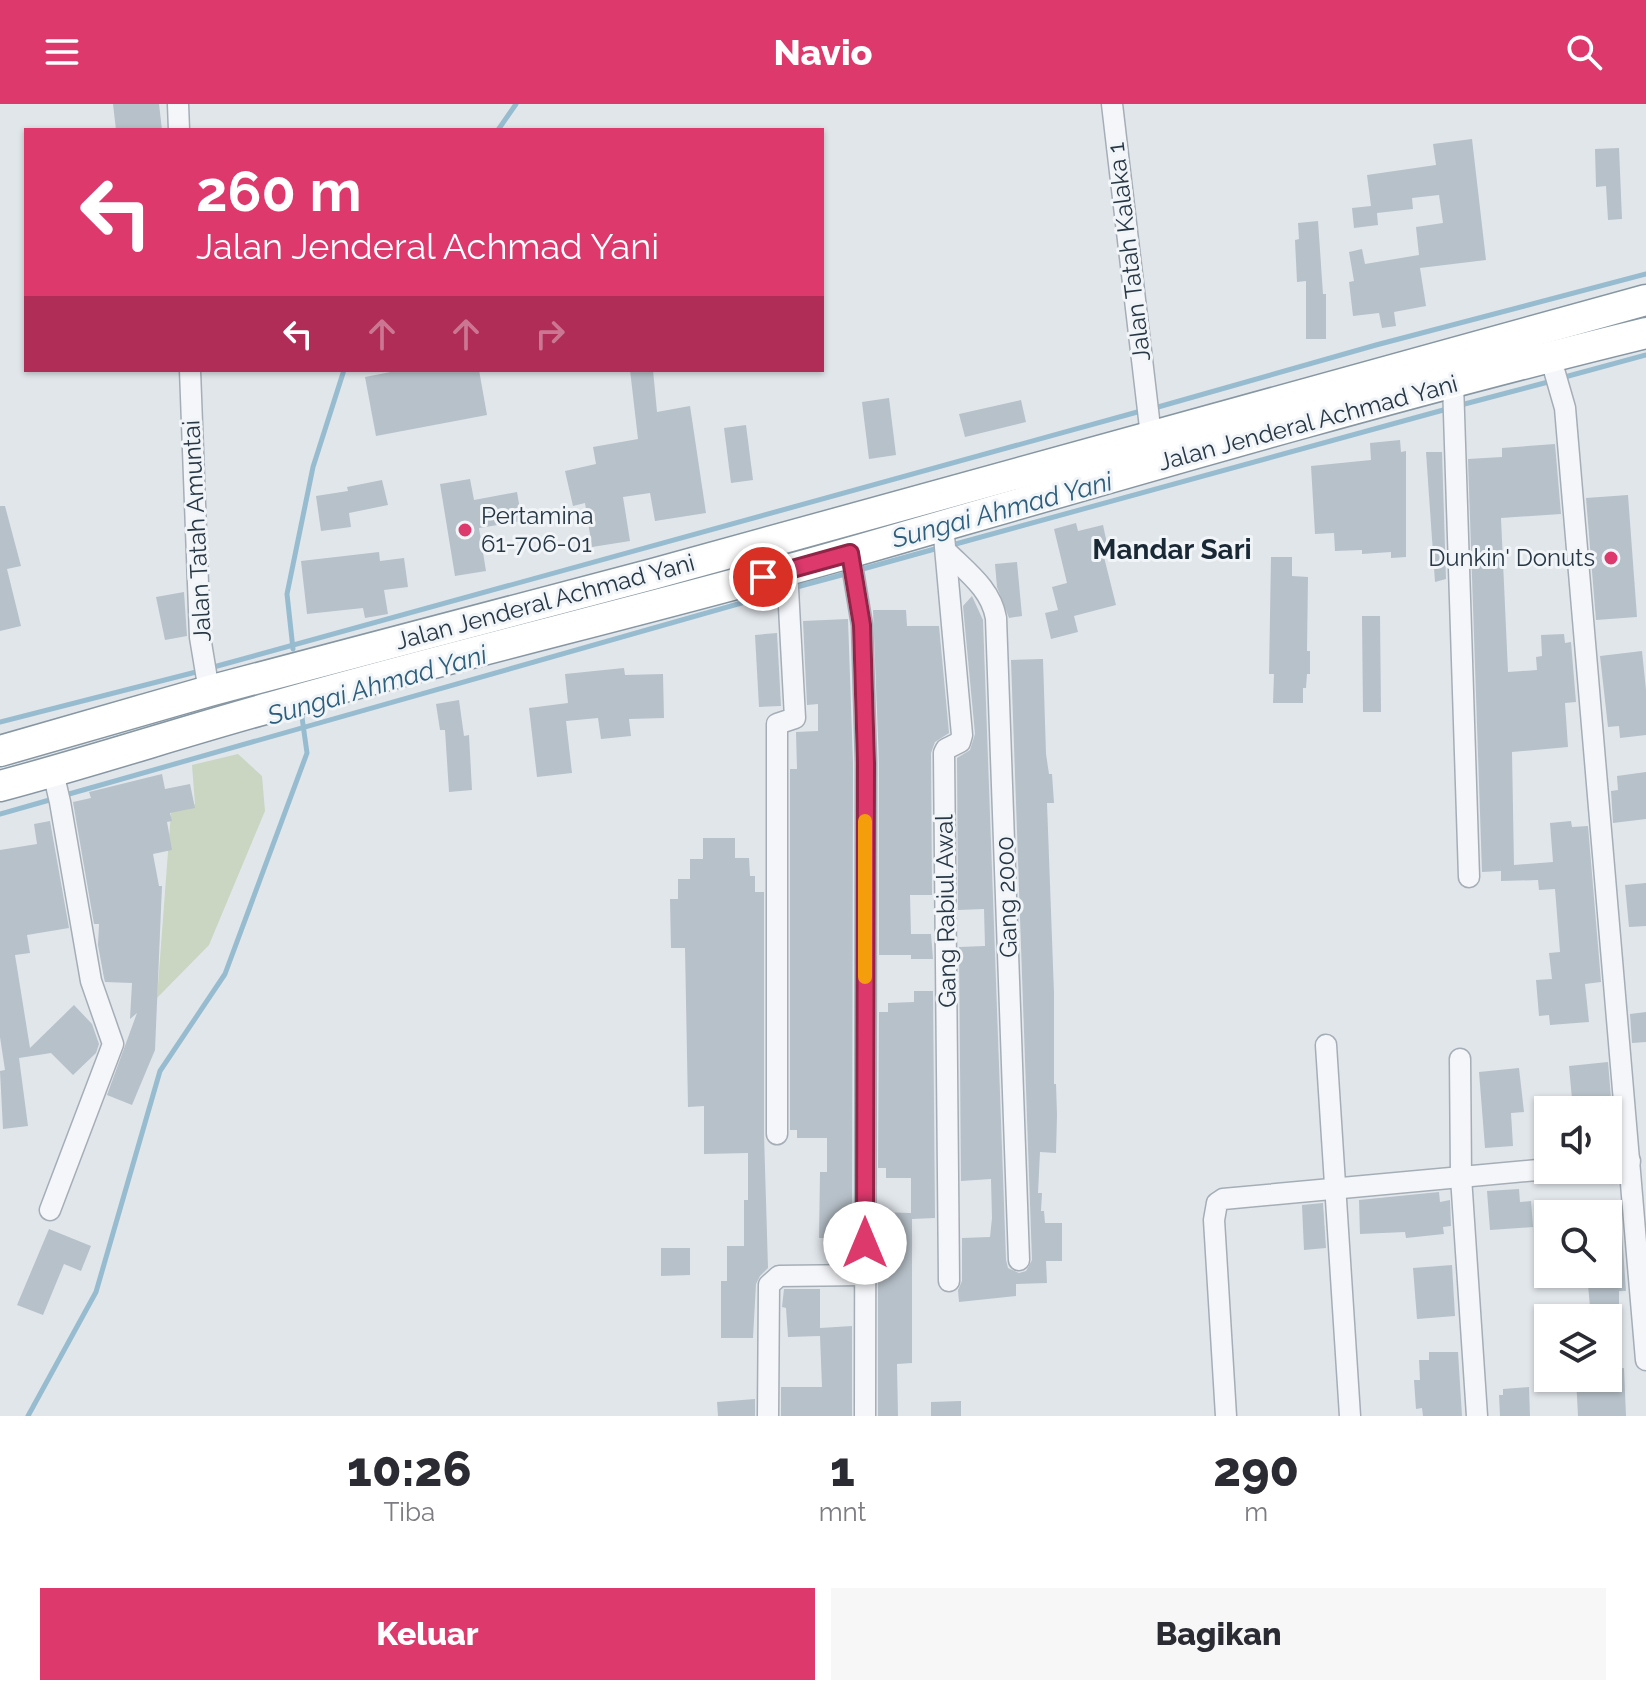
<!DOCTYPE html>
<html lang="id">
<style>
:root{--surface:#fff;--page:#f7f7f7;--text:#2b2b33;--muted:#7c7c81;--accent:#dd396d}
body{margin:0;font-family:Raleway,sans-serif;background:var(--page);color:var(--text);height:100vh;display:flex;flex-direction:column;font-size:30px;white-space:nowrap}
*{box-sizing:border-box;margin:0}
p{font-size:26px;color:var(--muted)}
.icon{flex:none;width:44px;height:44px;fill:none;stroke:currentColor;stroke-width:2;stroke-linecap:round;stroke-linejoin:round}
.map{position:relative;height:1312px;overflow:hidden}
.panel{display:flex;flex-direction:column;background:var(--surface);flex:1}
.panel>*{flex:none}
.banner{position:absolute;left:24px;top:24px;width:800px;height:244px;border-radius:0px;box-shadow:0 2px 6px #0004;background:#dd396d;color:#fff;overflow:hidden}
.controls{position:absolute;left:1534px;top:992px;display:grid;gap:16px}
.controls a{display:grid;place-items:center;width:88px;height:88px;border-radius:0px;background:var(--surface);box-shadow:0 2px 6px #0004;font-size:40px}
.pin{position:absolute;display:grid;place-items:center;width:68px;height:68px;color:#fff;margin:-34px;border:4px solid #fff;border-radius:50%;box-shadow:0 2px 8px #0007}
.me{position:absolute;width:88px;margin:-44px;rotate:0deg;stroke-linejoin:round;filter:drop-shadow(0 0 6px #0008)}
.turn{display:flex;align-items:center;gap:28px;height:168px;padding:0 40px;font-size:36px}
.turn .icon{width:104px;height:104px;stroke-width:2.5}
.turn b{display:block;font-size:56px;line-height:68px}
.lanes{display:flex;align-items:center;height:76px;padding:0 40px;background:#0003;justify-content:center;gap:40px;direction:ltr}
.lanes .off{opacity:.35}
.eta{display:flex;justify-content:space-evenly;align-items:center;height:136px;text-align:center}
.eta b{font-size:48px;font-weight:800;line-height:56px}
.cta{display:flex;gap:16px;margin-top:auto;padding:16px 40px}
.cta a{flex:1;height:92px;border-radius:0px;background:var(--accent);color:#fff;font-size:32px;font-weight:800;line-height:92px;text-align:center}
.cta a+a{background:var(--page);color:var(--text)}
header{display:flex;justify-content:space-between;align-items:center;height:104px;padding:0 40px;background:var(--accent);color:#fff;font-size:36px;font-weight:800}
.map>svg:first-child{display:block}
.green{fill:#cad6c1}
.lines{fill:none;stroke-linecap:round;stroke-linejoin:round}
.stream{stroke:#98bccf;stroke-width:5}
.building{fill:#b7c1c9}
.minor-casing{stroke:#a5aeb6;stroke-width:23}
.highway-casing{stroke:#8697a3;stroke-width:33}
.minor{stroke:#f4f6f9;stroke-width:20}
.highway{stroke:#fff;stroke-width:30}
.route-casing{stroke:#902547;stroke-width:20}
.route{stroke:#dd396d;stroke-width:14}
.slow{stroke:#f59e0b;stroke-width:14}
.poi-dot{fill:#dd396d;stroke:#f1f5f8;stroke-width:3}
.labels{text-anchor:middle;stroke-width:6;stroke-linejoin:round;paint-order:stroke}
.street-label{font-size:24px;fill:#273745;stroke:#f1f5f8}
.poi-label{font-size:24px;fill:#273745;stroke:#f1f5f8;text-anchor:start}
.water-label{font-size:26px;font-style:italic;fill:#2d5e7d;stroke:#f1f5f8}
.quarter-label{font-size:28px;font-weight:bold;fill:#192835;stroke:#f1f5f8}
</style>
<header><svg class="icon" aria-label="menu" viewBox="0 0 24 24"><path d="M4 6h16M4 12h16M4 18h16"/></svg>Navio<svg class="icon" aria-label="search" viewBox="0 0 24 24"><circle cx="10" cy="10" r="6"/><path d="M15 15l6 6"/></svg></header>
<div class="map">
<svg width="1646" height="1312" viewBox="0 0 1646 1312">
<rect width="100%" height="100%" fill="#e1e6eb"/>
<polygon class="green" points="238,650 262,672 265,707 209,841 157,894 171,708 195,700 192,661"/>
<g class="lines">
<g class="stream">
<polyline points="498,26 516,0"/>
<polyline points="1561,274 1646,251"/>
<polyline points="1457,302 1552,277"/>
<polyline points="1151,305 1376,241 1646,170"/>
<polyline points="952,441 1447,305"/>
<polyline points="859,466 942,443"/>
<polyline points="793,484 849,469"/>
<polyline points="293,545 287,490 313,363 344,266"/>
<polyline points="210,564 1141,307"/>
<polyline points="0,618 200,567"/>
<polyline points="62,692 784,487"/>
<polyline points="0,710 53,695"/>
<polyline points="28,1312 96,1188 160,967 225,870 307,649 301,606"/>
</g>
</g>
<g class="building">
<polygon points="113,0 159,0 162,26 116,26"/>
<polygon points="1472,35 1486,156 1420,164 1426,202 1394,208 1396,222 1382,224 1379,209 1353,212 1349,178 1354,177 1349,148 1362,145 1365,160 1419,151 1416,123 1443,119 1439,91 1412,94 1413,105 1377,109 1378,121 1354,124 1352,104 1371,102 1367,71 1436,61 1433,40"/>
<polygon points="1619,44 1622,115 1608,116 1606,82 1596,83 1595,45"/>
<polygon points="1318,117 1323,190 1326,190 1326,235 1306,235 1306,177 1297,178 1295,136 1299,135 1298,119"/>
<polygon points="401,266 479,266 487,311 376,332 365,273"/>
<polygon points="630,266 653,266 657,308 690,302 706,409 655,417 650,389 623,393 630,437 592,443 585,399 573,402 565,367 596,360 593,343 638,335"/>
<polygon points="889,294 896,351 869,355 862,298"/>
<polygon points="1021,296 1026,318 965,333 959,310"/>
<polygon points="746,321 753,376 731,379 724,324"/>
<polygon points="1400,336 1401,348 1406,347 1406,453 1391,454 1391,448 1362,450 1362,446 1335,447 1334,429 1315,430 1311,362 1371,356 1370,339"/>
<polygon points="1555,340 1561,410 1501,414 1508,568 1537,566 1536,553 1542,552 1541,531 1564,530 1565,539 1571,538 1576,598 1565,599 1568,643 1512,648 1514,761 1553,758 1550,719 1571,717 1572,723 1588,722 1601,878 1585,880 1589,918 1550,921 1549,911 1539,912 1536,876 1552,875 1549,849 1560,848 1555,785 1539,786 1538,776 1501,777 1501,767 1482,768 1468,355 1502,353 1502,344"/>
<polygon points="1426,348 1442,348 1446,475 1435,478"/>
<polygon points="470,375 474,396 517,388 522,417 479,424 486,467 455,472 440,380"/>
<polygon points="382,376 388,401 349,409 351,423 321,427 316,392 348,387 347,383"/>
<polygon points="1628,391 1637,513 1596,516 1586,394"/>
<polygon points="0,402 5,402 21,462 7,465 21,522 0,527"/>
<polygon points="1076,419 1078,427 1103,421 1108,444 1102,445 1116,501 1074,512 1078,528 1051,535 1045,509 1058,506 1052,483 1067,479 1054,425"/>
<polygon points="379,448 380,457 404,454 408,483 384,486 388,510 365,514 363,504 307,510 301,457"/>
<polygon points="1271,453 1292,453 1292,472 1308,473 1307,547 1310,547 1310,570 1307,570 1306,584 1303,584 1303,599 1273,599 1274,570 1269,570"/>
<polygon points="1017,458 1022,512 1009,514 997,483 995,460"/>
<polygon points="184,488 187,532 165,536 156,493"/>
<polygon points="972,492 983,516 1006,1156 1008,1164 1019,1169 1026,1167 1032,1156 1011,556 1043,555 1046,650 1049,670 1052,670 1054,699 1047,699 1054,889 1054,980 1056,980 1057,1011 1056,1049 1040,1048 1038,1089 1042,1089 1041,1107 1044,1107 1045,1119 1062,1119 1062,1157 1046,1157 1047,1179 1016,1180 1016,1192 959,1198 958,1186 962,1177 962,1134 990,1133 992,1114 991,1075 961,1077 959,843 985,842 984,805 958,806 957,654 970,646 975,630 963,502"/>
<polygon points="873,506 906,506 907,522 939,522 949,629 935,638 931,649 932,791 910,791 911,830 931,830 933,855 911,855 911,851 879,851 879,659"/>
<polygon points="1362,512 1380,512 1381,608 1363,608"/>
<polygon points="848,515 853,659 852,1158 841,1158 841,1134 819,1134 820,1068 827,1068 827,1034 797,1034 797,1026 790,1026 790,665 797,665 796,628 818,627 818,600 807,601 803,517"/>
<polygon points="777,529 781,602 759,603 755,531"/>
<polygon points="1642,547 1646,586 1646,631 1620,634 1619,622 1608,623 1600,552"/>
<polygon points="624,564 625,571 663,570 664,614 629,615 631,632 601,635 598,614 566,617 572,669 537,673 529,604 568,599 565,570"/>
<polygon points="459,596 464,632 469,631 472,686 449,688 445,626 440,626 436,600"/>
<polygon points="1646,668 1646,715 1613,719 1611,687 1618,686 1617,672"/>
<polygon points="162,670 165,685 190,680 195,704 170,709 172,717 167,718 172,746 153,750 159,782 162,782 155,946 132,1001 107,991 137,909 130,915 132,879 105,878 104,874 98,841 99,820 94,820 73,698 91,694 89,688"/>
<polygon points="50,717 69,824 27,831 30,849 15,851 30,944 74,901 92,920 99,940 96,949 73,971 51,949 19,954 28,1022 3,1025 0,967 5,966 0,933 0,746 37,740 34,720"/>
<polygon points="703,734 735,734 735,754 749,754 750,772 755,772 755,788 764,788 764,1030 768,1164 760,1172 756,1180 753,1234 721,1234 721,1177 727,1177 727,1142 744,1142 744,1096 748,1096 748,1049 704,1050 704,1002 688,1003 685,844 671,844 670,795 678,795 678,775 690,775 690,755 703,755"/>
<polygon points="1646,779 1646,822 1629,823 1625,781"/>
<polygon points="914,887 933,887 935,1114 912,1115 912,1259 897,1260 898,1312 878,1312 878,1108 911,1109 911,1074 886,1074 886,1064 878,1064 879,908 888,908 888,899 914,898"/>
<polygon points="1646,908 1646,938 1632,939 1630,910"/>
<polygon points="1608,958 1612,1006 1573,1006 1569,962"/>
<polygon points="1519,964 1524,1008 1511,1009 1513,1042 1485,1044 1479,968"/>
<polygon points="1519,1085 1520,1098 1531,1097 1533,1123 1490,1126 1487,1087"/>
<polygon points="1439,1088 1440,1098 1450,1096 1451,1122 1443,1123 1444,1130 1406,1134 1405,1128 1360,1130 1359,1096"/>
<polygon points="1323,1099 1326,1144 1304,1146 1302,1101"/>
<polygon points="49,1125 91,1142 81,1167 64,1160 43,1211 17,1201"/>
<polygon points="1608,1129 1622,1129 1626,1187 1619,1187 1619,1214 1591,1214 1587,1170 1608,1170"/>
<polygon points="661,1144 690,1144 690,1171 661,1172"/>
<polygon points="1452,1161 1455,1212 1417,1215 1413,1164"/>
<polygon points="784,1185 820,1185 820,1224 852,1222 852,1312 781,1312 781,1283 822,1283 820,1232 788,1233 786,1204 782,1203"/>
<polygon points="1429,1248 1458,1248 1462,1312 1423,1312 1422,1304 1416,1305 1414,1276 1420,1276 1419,1256 1429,1256"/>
<polygon points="1624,1264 1626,1312 1578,1312 1576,1274 1608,1274 1608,1265"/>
<polygon points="1529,1283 1530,1312 1500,1312 1499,1291 1503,1291 1503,1285"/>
<polygon points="755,1295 755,1312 718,1312 717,1298"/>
<polygon points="961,1297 961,1312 931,1312 931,1298"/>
</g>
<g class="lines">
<defs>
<g id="minor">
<polyline points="178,0 179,26"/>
<polyline points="1112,0 1151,332"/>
<polyline points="1550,252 1565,304 1646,1256"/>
<polyline points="190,266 200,533 209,587"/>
<polyline points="1453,279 1469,773"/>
<polyline points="943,421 962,631 960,638 946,645 944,649 949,1177"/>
<path d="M947 448C967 468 991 485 996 514L1019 1156"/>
<polyline points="850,449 862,521 866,659 865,1312"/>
<polyline points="1326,941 1350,1312"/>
<polyline points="1460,955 1461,1073 1477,1312"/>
<polyline points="777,1030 777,620 795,614 787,466"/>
<polyline points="1608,1059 1630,1057"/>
<polyline points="50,1106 113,940 91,877 60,698 53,668"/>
<polyline points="768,1312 769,1181 779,1172 864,1171"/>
<polyline points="1226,1312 1214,1116 1217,1099 1223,1095 1548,1065"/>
</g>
<g id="highway">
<polyline points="0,647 209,587 653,470 1646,196"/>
<path d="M0 682C91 658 181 628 272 603 464 548 660 503 852 448 1116 372 1379 294 1646 229"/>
</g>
</defs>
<use href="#minor" class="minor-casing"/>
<use href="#highway" class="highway-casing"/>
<use href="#minor" class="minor"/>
<use href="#highway" class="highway"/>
</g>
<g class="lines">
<defs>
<polyline id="route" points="763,473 850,449 862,521 866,659 865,1139"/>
</defs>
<use href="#route" class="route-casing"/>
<use href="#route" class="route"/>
<polyline class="slow" points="865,873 865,717"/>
</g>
<g class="poi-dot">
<circle cx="465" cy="426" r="8"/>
<circle cx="1611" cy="454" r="8"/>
</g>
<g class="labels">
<g class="street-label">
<text transform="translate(1129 148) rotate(-97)" y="8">Jalan Tatah Kalaka 1</text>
<text transform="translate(1308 319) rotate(-15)" y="8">Jalan Jenderal Achmad Yani</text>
<text transform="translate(197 427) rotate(-93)" y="8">Jalan Tatah Amuntai</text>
<text transform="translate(545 498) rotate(-15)" y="8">Jalan Jenderal Achmad Yani</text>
<text transform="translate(1007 793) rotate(-92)" y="8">Gang 2000</text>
<text transform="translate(946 807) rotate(-91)" y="8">Gang Rabiul Awal</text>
</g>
<g class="poi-label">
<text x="481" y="420">Pertamina<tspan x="481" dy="28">61-706-01</tspan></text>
<text x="1595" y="462" text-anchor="end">Dunkin' Donuts</text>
</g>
<g class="water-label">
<text transform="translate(1002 406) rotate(-15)" y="9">Sungai Ahmad Yani</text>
<text transform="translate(377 581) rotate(-16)" y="9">Sungai Ahmad Yani</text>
</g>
<g class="quarter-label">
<text x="1172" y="455">Mandar Sari</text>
</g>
</g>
</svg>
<div class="controls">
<a><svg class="icon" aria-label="sound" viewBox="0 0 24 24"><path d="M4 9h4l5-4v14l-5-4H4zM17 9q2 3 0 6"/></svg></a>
<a><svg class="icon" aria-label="search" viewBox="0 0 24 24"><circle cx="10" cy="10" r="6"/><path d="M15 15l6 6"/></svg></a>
<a><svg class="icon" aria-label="layers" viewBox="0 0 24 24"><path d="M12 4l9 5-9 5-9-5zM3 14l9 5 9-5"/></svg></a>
</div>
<div class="pin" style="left:763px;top:473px;background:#d93025"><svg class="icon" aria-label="arrive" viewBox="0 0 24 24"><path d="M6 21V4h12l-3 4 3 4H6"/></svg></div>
<svg class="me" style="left:865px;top:1139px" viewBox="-20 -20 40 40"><circle r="19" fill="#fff"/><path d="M0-13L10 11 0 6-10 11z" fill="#dd396d"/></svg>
<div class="banner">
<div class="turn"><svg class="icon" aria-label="left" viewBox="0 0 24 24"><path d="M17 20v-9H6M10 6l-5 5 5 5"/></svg><div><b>260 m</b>Jalan Jenderal Achmad Yani</div></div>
<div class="lanes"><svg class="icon" aria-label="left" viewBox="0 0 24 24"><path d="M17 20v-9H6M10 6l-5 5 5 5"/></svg><svg class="icon off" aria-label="ahead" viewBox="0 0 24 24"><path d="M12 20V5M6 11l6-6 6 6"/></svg><svg class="icon off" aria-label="ahead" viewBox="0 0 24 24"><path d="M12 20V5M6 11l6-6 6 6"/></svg><svg class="icon off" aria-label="right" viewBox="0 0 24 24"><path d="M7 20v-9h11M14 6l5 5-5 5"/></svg></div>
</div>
</div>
<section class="panel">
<div class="eta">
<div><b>10:26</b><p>Tiba</p></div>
<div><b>1</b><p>mnt</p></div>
<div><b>290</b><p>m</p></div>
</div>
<div class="cta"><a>Keluar</a><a>Bagikan</a></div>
</section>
